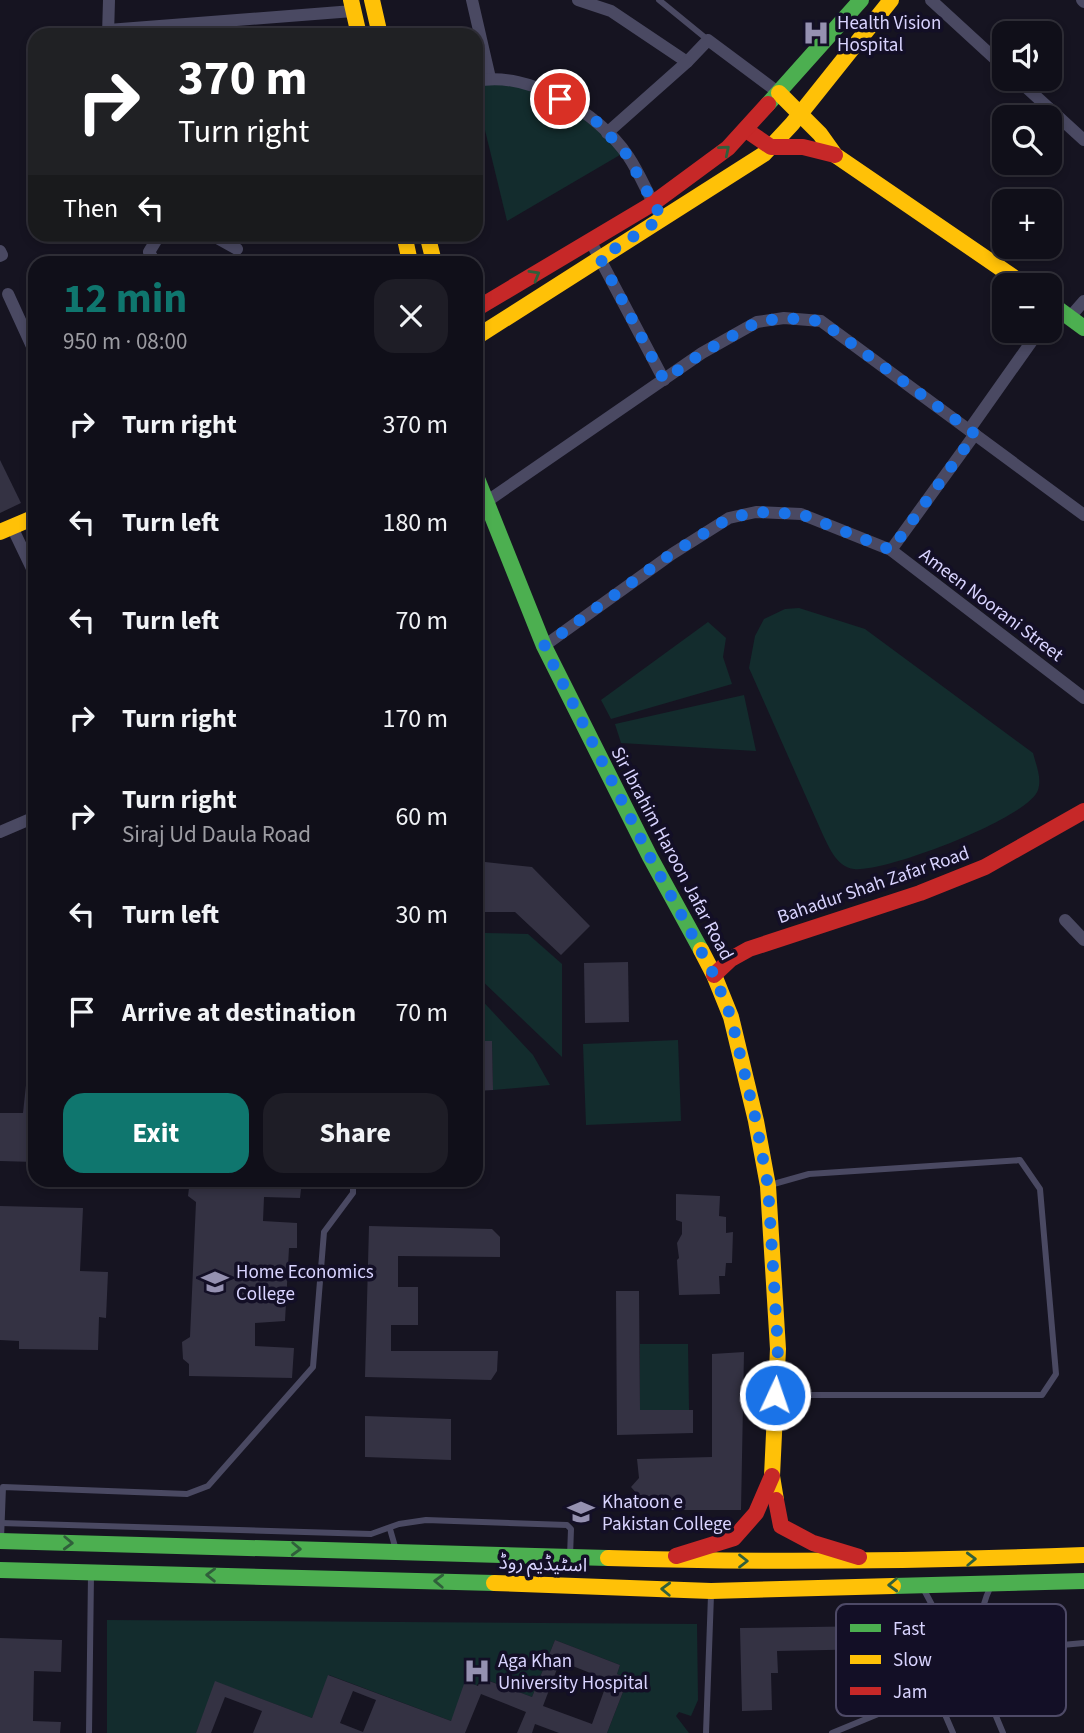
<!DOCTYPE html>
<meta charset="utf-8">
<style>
:root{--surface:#100f19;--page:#1e1d26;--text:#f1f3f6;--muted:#9c9ca2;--line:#302f38;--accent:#0f766e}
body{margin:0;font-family:"Source Sans 3","Noto Sans Arabic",sans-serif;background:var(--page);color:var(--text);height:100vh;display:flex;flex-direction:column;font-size:26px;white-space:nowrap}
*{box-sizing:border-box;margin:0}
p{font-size:23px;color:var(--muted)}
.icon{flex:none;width:38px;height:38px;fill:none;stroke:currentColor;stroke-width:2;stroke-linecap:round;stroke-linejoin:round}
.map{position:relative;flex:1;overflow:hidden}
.panel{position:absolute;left:28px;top:256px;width:455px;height:931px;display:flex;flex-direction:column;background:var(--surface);border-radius:21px;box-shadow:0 4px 10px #0003,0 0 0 2px var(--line)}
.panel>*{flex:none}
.banner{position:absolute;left:28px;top:28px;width:455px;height:214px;border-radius:21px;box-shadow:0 4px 10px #0003,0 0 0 2px var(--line);background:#202124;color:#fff;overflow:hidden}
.fabs{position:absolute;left:992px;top:21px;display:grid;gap:14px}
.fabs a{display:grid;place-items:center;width:70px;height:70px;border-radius:14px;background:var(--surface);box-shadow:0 4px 10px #0003,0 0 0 2px var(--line);font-size:35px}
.pin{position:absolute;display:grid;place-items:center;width:60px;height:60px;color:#fff;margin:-30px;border:4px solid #fff;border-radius:50%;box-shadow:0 2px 7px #0007}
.me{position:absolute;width:77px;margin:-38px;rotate:3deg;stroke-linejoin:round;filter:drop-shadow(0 0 5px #0008)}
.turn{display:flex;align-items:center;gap:24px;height:147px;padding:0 35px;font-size:32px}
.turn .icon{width:91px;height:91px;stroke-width:2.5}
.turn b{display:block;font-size:49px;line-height:60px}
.then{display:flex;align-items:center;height:66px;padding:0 35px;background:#0003;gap:14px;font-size:26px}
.round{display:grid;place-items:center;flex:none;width:74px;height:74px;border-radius:21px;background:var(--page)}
.summary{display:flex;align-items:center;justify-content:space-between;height:119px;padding:0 35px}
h1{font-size:42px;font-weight:700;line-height:52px;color:var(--accent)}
.cta{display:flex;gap:14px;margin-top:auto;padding:14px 35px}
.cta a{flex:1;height:80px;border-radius:21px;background:var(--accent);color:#fff;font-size:28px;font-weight:700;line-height:80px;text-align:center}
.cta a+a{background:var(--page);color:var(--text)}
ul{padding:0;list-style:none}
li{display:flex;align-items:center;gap:21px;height:98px;padding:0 35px}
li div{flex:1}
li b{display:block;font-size:26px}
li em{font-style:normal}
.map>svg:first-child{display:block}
.green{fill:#132c2d}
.building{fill:#343243;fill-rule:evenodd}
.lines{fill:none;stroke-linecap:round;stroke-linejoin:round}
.lane{stroke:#4a4962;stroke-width:6}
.street{stroke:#4a4962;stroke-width:12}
.fast{stroke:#4caf50;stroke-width:16}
.slow{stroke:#ffc107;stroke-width:16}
.jam{stroke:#c62828;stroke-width:16}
.oneway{stroke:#305f3b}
.route{stroke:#1a73e8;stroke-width:12;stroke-dasharray:0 21.6}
.labels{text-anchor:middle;stroke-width:7;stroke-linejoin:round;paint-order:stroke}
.poi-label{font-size:19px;fill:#d9d4ff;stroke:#130f26;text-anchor:start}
.street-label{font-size:19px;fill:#d9d4ff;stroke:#130f26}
.key{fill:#130f26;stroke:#4e4a67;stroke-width:2}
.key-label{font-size:19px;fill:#d9d4ff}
</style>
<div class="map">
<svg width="1084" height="1733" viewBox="0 0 1084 1733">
<rect width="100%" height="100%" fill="#161421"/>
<g class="green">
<polygon points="476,81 544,88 625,152 507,221 476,93"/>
<path d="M799 608 865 629 1033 753C1036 765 1042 778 1038 790 1029 818 884 873 854 869 837 867 830 849 823 835L749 668 755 636 764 619 785 609Z"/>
<polygon points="708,622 726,638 723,657 732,684 611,719 601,700"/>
<polygon points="744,695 756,751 621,743 615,724"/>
<polygon points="485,933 528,934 562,964 562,1057 476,975 476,939"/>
<polygon points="476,994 533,1055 550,1085 493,1090 492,1042 476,1041"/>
<polygon points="678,1040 681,1121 586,1125 583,1044"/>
<polygon points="640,1344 688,1344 689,1410 640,1410"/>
<polygon points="107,1620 697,1624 698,1700 691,1716 679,1712 676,1716 689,1733 607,1733 628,1679 617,1674 620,1665 555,1640 532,1697 482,1678 451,1721 329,1675 312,1718 216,1682 196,1733 107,1733"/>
</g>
<g class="building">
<polygon points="0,460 21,503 0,513"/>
<polygon points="476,861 532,867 590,926 561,955 515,912 481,912 476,918"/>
<polygon points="628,962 629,1022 585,1023 584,963"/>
<polygon points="476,1041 492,1041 493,1090 476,1091"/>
<polygon points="26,1085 35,1086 35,1162 0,1161 0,1113 23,1113"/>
<polygon points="476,1110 483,1110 484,1150 476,1150"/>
<polygon points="190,1180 302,1180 300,1198 264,1197 263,1221 297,1223 297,1248 289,1248 285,1321 255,1323 255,1346 294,1348 292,1378 189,1376 189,1364 183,1359 182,1342 190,1337 196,1202 188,1196"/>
<polygon points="676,1194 720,1196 719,1216 726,1217 726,1233 733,1232 732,1263 726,1263 725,1276 719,1276 720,1294 679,1295 677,1260 679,1258 677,1243 682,1234 682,1222 676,1220"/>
<polygon points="0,1206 83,1208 80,1271 108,1272 106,1318 99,1317 98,1350 19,1349 19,1341 0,1340"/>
<polygon points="369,1226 492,1229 500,1237 500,1257 398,1256 398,1287 418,1287 418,1325 391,1325 391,1351 498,1351 497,1371 491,1380 365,1377"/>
<polygon points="616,1291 639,1291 640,1410 693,1410 693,1433 617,1435"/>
<polygon points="744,1352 741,1510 639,1510 639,1496 631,1487 639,1478 637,1459 712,1457 712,1354"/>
<polygon points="365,1416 451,1419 451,1460 365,1457"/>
<polygon points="876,1626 876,1649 777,1651 778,1673 771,1673 772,1710 742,1711 740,1628"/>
<polygon points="0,1638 62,1640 61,1672 34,1671 33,1721 61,1722 60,1733 0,1733"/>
<path d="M555 1640 620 1665 617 1674 628 1679 607 1733H559L535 1724 532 1733H517L526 1712 481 1694 465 1733H253L262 1711 225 1697 211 1733H196L215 1681 312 1718 328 1675 451 1721 465 1681 478 1686 481 1678 532 1697ZM560 1661 608 1680 592 1724 543 1706ZM353 1691 376 1700 363 1732 340 1723Z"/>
</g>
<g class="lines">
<g class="lane">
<polyline points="659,0 708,40"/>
<polyline points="770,1185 809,1174 1020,1160 1040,1189 1056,1374 1042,1395 778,1395"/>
<polyline points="0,1523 371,1534 399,1524 426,1520 567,1525 571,1529 570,1556"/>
<polyline points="390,1529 396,1550"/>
<polyline points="1,1539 3,1487 187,1494 208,1486 313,1367 324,1232 353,1193 353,1180"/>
<polyline points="923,1588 965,1667"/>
<polyline points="883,1635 910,1639 915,1645 953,1733"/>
<path d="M985 1655C979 1631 979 1611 990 1588"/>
<circle cx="982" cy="1673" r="17"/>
<polyline points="998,1667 1040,1647 1084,1643"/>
<polyline points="985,1690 1003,1733"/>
<polyline points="89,1733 91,1574"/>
<polyline points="706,1733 711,1595"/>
<polyline points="832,1733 934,1691"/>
</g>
<g class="street">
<polyline points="472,0 490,78"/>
<polyline points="578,0 611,11 687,62"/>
<polyline points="931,0 1004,67"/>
<polyline points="1082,0 1084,2"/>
<polyline points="108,30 353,11"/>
<polyline points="108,35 109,0"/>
<polyline points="1017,79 1084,140"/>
<path d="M476 81C529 70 599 113 628 156 641 175 649 198 662 218"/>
<polyline points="607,133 687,62 708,40 779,93"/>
<polyline points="210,234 237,249"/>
<polyline points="591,242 664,380"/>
<polyline points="0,251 2,255 0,256"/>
<polyline points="155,262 149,252 160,234"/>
<polyline points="8,294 35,353"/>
<polyline points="1070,317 1084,301"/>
<polyline points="969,430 1039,331"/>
<polyline points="486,502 702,353 757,322 784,318 821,321 1084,515"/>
<polyline points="12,527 35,575"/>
<polyline points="891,550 975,434"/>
<polyline points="544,646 672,554 729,518 756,512 801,514 891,550 1084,698"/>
<polyline points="0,832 35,817"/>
<polyline points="1065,920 1084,940"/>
</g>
<g class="fast">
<polyline points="768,104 861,0"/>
<polyline points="1050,303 1084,328"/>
<polyline points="476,476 544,646 650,857 701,950"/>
<polyline points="0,1541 608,1558"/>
<polyline points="0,1570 494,1583"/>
<polyline points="893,1586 1084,1581"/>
</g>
<g class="slow">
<polyline points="351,0 359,35"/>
<polyline points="372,0 380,35"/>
<polyline points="779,93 820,134 835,155 1025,285"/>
<polyline points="404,234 410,262"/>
<polyline points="427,234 434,262"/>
<polyline points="478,336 764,154 792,124 891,0"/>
<polyline points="0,532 35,517"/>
<polyline points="701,950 714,975 731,1017 756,1121 768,1186 778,1349 772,1476 776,1500"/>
<path d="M608 1558C767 1563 925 1561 1084 1555"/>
<polyline points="494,1583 711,1591 893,1586"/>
</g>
<g class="jam">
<polyline points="746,130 771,147 803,147 835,155"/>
<polyline points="476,309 652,204 728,148 768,104"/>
<polyline points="714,975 731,959 749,949 920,893 985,867 1084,811"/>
<polyline points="776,1500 781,1526 813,1543 859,1557"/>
<polyline points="676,1556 734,1538 756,1513 772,1476"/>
</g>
</g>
<defs><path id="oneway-chevron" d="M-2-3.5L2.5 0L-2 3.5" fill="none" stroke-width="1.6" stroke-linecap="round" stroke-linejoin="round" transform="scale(1.75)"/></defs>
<g class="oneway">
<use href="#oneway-chevron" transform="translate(725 150) rotate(-40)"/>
<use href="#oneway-chevron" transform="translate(535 275) rotate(-30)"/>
<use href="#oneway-chevron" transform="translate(68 1543) rotate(2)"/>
<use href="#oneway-chevron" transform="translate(296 1549) rotate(2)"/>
<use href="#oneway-chevron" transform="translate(971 1559) rotate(-2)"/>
<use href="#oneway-chevron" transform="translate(743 1561)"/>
<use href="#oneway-chevron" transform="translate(211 1575) rotate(-179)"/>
<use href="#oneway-chevron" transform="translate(439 1581) rotate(-178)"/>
<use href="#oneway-chevron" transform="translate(893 1585) rotate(178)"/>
<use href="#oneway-chevron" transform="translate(666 1589) rotate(-178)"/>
</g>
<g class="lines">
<polyline class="route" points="560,99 594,119 625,152 662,218 600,258 664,380 702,353 757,322 783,318 821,321 975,434 891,550 801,514 756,512 729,518 671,554 544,646 650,857 714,975 731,1017 756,1121 768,1186 778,1349 775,1395"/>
</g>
<defs>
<symbol id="hospital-bare" viewBox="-9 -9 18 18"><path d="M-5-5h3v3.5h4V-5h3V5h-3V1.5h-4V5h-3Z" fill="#9591b1" stroke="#130f26" stroke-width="2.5" paint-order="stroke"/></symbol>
<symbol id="university-bare" viewBox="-9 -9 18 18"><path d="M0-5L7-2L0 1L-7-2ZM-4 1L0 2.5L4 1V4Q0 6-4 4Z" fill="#9591b1" stroke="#130f26" stroke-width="2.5" paint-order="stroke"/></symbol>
</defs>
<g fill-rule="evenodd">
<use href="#hospital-bare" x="797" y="14" width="38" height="38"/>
<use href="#university-bare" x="196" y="1263" width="38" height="38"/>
<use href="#university-bare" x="562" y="1493" width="38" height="38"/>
<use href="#hospital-bare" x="458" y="1652" width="38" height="38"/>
</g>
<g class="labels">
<g class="poi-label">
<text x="837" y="29">Health Vision<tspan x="837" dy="22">Hospital</tspan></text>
<text x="236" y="1278">Home Economics<tspan x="236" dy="22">College</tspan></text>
<text x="602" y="1508">Khatoon e<tspan x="602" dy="22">Pakistan College</tspan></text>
<text x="498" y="1667">Aga Khan<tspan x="498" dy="22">University Hospital</tspan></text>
</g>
<g class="street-label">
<text transform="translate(992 604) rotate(37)" y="7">Ameen Noorani Street</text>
<text transform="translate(673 853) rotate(62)" y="7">Sir Ibrahim Haroon Jafar Road</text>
<text transform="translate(873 884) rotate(-19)" y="7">Bahadur Shah Zafar Road</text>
<text transform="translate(543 1563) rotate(2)" y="7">اسٹیڈیم روڈ</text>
</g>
</g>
<rect x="836" y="1604" width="230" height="112" rx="10" class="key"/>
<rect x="850" y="1624" width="31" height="8" fill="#4caf50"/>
<rect x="850" y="1655" width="31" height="9" fill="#ffc107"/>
<rect x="850" y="1687" width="31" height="8" fill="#c62828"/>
<g class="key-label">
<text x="893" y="1635">Fast</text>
<text x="893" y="1666">Slow</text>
<text x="893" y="1698">Jam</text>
</g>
</svg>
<div class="fabs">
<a><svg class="icon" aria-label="sound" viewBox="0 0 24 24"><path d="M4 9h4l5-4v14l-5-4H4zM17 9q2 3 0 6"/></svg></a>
<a><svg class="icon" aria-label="search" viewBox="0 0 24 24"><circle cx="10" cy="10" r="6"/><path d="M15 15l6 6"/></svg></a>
<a>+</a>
<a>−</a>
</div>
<div class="pin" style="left:560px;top:99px;background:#d93025"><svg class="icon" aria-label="arrive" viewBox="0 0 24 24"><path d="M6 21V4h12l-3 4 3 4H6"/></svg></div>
<svg class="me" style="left:775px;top:1395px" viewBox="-20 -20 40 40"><circle r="17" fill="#1a73e8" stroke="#fff" stroke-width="3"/><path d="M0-11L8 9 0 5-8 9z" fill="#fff"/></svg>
<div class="banner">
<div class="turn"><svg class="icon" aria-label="right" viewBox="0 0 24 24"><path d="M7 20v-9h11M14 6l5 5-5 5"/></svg><div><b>370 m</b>Turn right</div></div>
<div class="then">Then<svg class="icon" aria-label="left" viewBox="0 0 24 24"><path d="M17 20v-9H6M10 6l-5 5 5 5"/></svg></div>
</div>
<section class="panel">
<div class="summary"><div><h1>12 min</h1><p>950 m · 08:00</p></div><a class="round"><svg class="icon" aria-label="close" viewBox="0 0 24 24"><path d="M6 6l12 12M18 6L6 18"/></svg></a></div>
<ul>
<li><svg class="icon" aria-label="right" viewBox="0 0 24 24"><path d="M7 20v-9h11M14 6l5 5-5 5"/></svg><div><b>Turn right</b></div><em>370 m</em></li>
<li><svg class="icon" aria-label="left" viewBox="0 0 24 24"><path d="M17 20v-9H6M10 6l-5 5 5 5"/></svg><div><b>Turn left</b></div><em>180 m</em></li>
<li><svg class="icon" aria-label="left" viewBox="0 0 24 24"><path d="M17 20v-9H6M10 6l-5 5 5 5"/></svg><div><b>Turn left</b></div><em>70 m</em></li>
<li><svg class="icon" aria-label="right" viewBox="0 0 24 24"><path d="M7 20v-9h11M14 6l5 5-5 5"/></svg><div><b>Turn right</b></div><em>170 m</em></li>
<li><svg class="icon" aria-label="right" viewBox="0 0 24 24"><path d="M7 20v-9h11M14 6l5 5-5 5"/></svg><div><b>Turn right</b><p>Siraj Ud Daula Road</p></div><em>60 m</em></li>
<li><svg class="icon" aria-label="left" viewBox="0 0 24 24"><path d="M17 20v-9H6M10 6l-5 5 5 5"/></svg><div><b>Turn left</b></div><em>30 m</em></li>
<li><svg class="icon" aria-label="arrive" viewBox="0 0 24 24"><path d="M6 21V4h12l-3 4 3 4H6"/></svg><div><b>Arrive at destination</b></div><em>70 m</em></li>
</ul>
<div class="cta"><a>Exit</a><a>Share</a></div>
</section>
</div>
